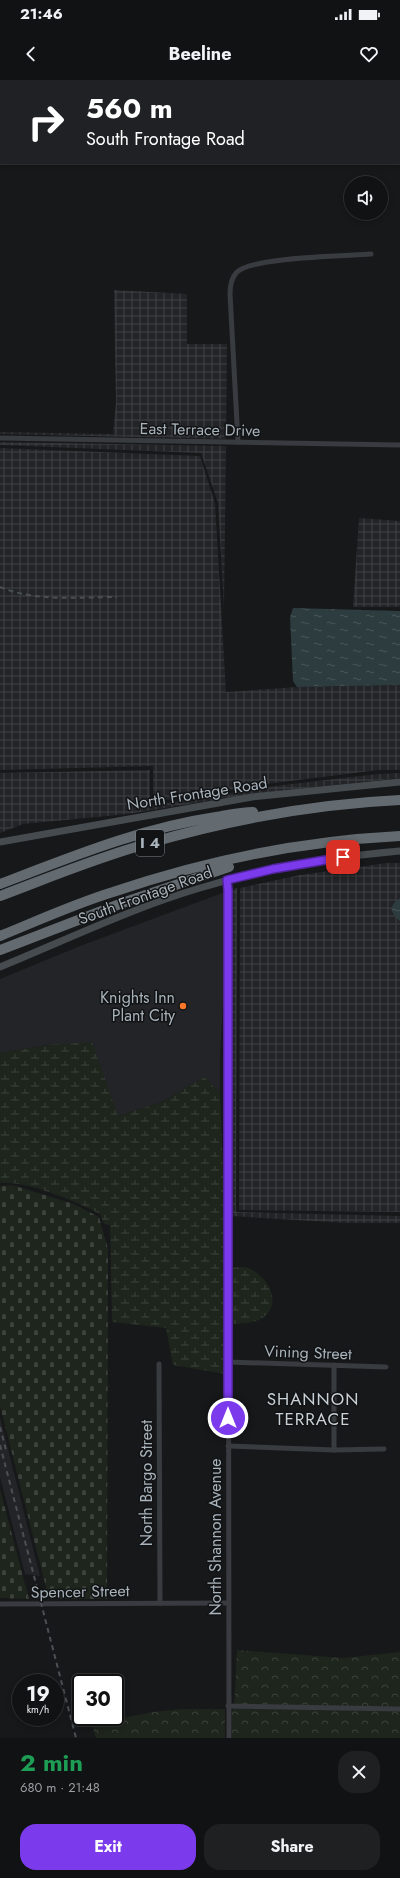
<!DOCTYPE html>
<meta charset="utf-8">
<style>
:root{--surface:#111214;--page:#1e2022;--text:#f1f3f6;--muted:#9c9ea0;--line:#303234;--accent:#7c3aed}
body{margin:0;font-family:Jost,sans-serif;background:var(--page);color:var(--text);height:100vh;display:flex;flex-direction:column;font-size:15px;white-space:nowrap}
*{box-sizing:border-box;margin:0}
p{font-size:13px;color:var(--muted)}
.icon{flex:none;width:22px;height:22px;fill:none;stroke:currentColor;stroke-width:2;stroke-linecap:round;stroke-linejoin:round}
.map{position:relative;height:1658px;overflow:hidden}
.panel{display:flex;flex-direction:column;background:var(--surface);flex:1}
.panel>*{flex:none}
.banner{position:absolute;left:0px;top:0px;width:400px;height:84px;box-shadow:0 2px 6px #0003,0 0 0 1px var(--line);background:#202124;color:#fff;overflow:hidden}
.buttons{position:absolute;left:344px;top:96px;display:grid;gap:8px}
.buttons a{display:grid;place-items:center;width:44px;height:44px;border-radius:50%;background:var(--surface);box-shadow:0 2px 6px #0003,0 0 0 1px var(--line);font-size:20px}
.speed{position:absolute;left:12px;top:1594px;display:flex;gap:8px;font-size:20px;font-weight:700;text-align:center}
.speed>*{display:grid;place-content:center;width:52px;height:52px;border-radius:50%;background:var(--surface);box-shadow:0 2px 6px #0003,0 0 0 1px var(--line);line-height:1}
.speed small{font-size:10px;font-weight:400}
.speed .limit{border:2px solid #111;border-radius:6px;background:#fff;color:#111}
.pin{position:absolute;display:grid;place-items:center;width:34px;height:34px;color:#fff;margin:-17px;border-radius:8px;box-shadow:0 2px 6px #0006}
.me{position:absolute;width:44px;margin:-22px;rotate:0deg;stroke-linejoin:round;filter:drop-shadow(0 0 3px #0008)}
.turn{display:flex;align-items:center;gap:14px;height:84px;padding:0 20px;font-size:18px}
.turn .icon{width:52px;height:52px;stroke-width:2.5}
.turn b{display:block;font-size:28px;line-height:34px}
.round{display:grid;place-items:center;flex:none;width:42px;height:42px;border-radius:16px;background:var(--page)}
.summary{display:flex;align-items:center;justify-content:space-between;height:68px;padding:0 20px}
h1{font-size:24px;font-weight:700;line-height:30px;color:#1e9e55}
.button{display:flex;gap:8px;margin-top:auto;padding:8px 20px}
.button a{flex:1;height:46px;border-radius:16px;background:var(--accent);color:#fff;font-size:16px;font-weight:700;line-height:46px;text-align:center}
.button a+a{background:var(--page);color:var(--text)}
.status{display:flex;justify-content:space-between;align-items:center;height:28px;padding:0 20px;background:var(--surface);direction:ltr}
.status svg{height:11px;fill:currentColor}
header{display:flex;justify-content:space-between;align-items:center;height:52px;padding:0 20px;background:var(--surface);font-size:18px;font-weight:700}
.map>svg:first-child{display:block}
.built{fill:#232427}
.industrial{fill:url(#industrial-grid)}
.forest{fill:url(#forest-crowns)}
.wetland{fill:url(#wetland-marsh)}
.cemetery{fill:url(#cemetery-stones)}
.water{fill:url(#water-ripples)}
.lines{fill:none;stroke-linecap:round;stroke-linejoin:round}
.street{stroke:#383b3f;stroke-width:5}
.secondary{stroke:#454b4f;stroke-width:7}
.highway{stroke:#636b71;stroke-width:10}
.rail{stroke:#4a5054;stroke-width:2;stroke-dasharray:5 4;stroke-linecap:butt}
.route-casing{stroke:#51269a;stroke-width:10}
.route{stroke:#7c3aed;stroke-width:7}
.poi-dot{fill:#ff782a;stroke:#121315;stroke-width:1.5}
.labels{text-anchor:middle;stroke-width:3;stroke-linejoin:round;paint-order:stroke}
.shield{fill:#121315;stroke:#7b8389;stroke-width:1}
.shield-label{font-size:15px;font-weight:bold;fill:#a8b3bb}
.street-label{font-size:16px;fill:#a8b3bb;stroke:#121315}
.poi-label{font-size:16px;fill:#a8b3bb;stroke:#121315;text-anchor:end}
.neighbourhood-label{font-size:17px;letter-spacing:1px;fill:#c9d1d6;stroke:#121315}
</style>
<div class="status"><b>21:46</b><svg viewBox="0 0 49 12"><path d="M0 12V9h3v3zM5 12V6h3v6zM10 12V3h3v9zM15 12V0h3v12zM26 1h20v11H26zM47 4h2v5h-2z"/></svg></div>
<header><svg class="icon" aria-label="back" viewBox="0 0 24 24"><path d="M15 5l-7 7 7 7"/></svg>Beeline<svg class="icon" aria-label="heart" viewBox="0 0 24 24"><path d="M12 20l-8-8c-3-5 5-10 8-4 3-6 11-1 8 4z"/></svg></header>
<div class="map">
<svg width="400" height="1658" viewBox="0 0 400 1658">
<defs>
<pattern id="industrial-grid" width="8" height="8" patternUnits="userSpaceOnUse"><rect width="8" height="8" fill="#232427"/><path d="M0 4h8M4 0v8" fill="none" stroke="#404144"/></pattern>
<pattern id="forest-crowns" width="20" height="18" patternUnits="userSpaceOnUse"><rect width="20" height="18" fill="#1e251c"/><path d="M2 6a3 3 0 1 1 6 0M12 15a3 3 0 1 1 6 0" fill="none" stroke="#3c423b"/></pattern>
<pattern id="wetland-marsh" width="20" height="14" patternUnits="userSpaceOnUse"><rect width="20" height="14" fill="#1e251c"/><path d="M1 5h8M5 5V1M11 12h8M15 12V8" fill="none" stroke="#3c423b"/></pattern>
<pattern id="cemetery-stones" width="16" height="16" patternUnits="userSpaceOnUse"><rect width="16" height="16" fill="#1e251c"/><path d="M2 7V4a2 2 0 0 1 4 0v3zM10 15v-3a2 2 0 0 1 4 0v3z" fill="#3c423b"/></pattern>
<pattern id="water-ripples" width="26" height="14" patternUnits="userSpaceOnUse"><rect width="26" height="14" fill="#2c3c3f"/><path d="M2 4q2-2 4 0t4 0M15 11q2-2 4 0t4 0" fill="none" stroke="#485659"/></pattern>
</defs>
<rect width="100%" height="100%" fill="#17181a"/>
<g class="built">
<polygon points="225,812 224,900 220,977 220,1013 204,997 162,1022 118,1036 47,965 0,973 0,899 80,866"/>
<polygon points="0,1337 40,1496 25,1494 0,1397"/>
</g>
<g class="industrial">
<polygon points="114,210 187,214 187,264 227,264 226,359 0,354 0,352 113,354 116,322"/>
<polygon points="0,362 226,366 224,530 218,423 201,373 0,365"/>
<polygon points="0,368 200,376 215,423 226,612 297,607 400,605 400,690 378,690 274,703 153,722 153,686 0,690"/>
<polygon points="359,438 400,441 400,527 353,527"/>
<polygon points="150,690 150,722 153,725 275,706 378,694 400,693 400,698 251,714 128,734 23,744 0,753 0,693"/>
<polygon points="387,783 400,783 400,1132 239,1130 240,808 300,795"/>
<polygon points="237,808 236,1132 400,1136 400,1143 347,1143 231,1136 232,810"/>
</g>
<g class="forest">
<polygon points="237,1570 343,1578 400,1572 400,1658 232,1658 232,1629 234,1629"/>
<polygon points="182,1629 225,1629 225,1658 96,1658 92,1644 153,1632"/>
</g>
<g class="wetland">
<path d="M92 962 118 1036 162 1022 204 997 220 1013 225 1143V1294L173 1285 166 1248 112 1242 110 1145 104 1144 100 1134C75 1121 28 1101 0 1103V973L47 965Z"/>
<path d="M231 1188C237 1188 245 1186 250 1189 267 1196 282 1221 265 1236 256 1244 242 1243 231 1244Z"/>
</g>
<g class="cemetery">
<polygon points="12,1105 74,1124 99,1137 108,1169 107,1519 49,1519 0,1326 0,1106"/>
<polygon points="0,1409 29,1519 0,1518"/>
</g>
<g class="water">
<polygon points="293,528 400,531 400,605 297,607 293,601 290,537"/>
<polygon points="400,818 400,841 395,837 391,829 394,823"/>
</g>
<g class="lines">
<g class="street">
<polyline points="0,358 400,365"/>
<path d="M238 362 230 214C230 206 231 198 237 192 253 177 345 176 371 174"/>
<polyline points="227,800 228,810 229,1658"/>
<polyline points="228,1282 386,1287"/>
<polyline points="159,1284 160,1523"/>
<polyline points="334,1285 334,1370"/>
<polyline points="228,1366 334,1370 384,1369"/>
<polyline points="0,1524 228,1523"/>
<polyline points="228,1626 400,1629"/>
</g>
<g class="secondary">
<polyline points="0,762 252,717 400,702"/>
<path d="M0 887C66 860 132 828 200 808 265 788 332 777 400 771"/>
</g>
<g class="highway">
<path d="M0 804C71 777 141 748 216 737 228 735 240 732 253 732"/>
<path d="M0 816C48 798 96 778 146 764 228 740 314 724 400 720"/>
<path d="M0 856C37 841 74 824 113 812 204 781 303 761 400 756"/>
<polyline points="0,870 125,822 229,787"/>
</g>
<g class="rail">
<path d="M0 507C36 522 78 517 117 517"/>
<polyline points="0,1347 6,1370"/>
<polyline points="0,1365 76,1658"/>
</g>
</g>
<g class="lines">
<defs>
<polyline id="route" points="228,1338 228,810 227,800 273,789 343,777"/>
</defs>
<use href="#route" class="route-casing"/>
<use href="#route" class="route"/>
</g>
<circle class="poi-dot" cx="183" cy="926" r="4"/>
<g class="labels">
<rect class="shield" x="136" y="750" width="28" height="26" rx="3"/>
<g class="shield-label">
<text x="150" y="768">I 4</text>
</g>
<g class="street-label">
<text transform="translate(200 349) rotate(1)" y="6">East Terrace Drive</text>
<text transform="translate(197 713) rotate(-9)" y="6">North Frontage Road</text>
<text transform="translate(145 815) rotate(-20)" y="6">South Frontage Road</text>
<text transform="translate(308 1272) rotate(2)" y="6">Vining Street</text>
<text transform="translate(146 1403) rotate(-90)" y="6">North Bargo Street</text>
<text transform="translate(215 1457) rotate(-90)" y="6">North Shannon Avenue</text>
<text transform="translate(80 1511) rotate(-1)" y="6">Spencer Street</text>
</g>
<g class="poi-label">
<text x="175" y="923">Knights Inn<tspan x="175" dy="18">Plant City</tspan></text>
</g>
<g class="neighbourhood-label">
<text x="313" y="1325">SHANNON<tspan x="313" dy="20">TERRACE</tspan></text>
</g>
</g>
</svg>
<div class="buttons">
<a><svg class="icon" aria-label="sound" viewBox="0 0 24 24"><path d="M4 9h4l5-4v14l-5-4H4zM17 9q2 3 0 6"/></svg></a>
</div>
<div class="speed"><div>19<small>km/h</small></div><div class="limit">30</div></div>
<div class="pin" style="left:343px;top:777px;background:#d93025"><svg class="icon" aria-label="arrive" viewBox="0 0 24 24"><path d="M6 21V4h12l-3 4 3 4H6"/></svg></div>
<svg class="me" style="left:228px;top:1338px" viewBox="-20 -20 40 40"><circle r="17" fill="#7c3aed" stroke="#fff" stroke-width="3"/><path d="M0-11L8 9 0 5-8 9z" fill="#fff"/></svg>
<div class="banner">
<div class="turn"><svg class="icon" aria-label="right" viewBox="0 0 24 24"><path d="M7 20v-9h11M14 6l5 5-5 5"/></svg><div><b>560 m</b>South Frontage Road</div></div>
</div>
</div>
<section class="panel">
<div class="summary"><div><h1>2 min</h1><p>680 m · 21:48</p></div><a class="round"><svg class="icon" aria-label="close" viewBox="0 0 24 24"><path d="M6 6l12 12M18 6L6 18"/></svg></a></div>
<div class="button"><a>Exit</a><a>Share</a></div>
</section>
